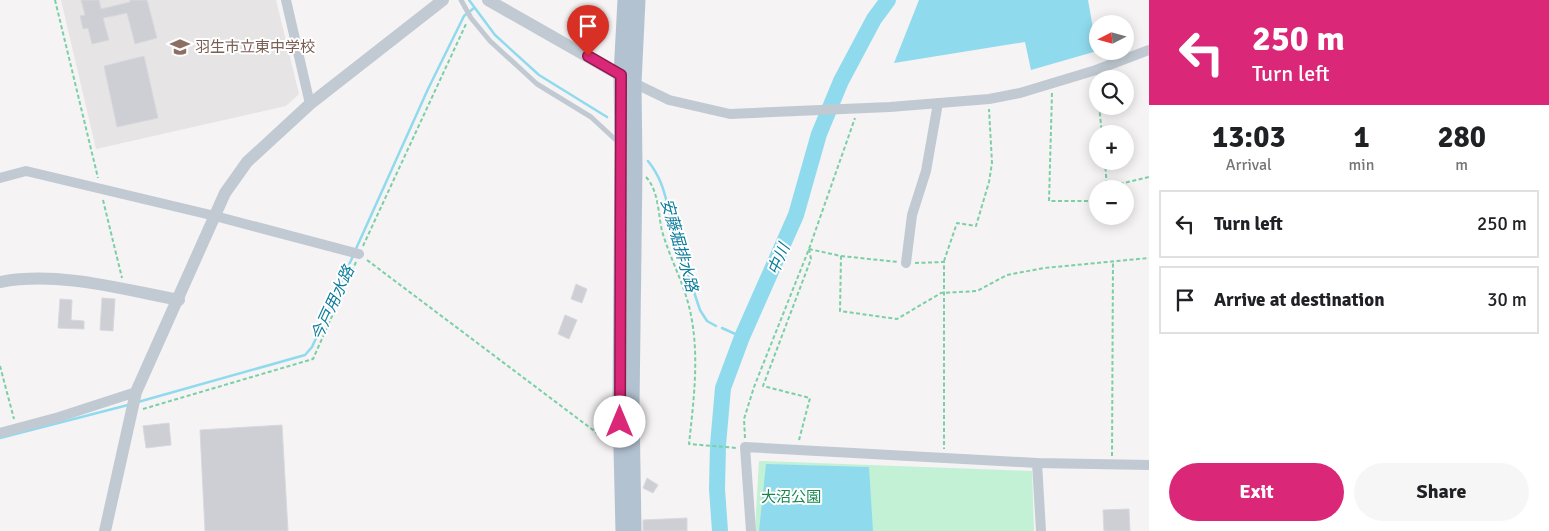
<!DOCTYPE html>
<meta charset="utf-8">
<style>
:root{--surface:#fff;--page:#f6f6f6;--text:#202124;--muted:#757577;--line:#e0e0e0;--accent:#db2777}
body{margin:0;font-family:Signika,"Noto Sans JP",sans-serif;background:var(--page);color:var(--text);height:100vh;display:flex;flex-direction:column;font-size:19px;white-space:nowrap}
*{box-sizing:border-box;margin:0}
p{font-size:16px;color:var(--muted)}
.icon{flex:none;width:28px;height:28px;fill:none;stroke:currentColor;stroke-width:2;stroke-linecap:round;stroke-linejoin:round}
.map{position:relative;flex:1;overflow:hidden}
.side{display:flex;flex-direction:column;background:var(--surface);width:400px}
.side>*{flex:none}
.banner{background:#db2777;color:#fff;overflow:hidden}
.needle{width:32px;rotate:264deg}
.tools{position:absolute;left:1089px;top:15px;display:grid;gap:10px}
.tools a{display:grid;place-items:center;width:45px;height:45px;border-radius:50%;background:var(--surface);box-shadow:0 2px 12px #0003;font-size:25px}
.pin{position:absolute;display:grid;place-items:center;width:42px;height:42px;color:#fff;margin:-51px -21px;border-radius:50% 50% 50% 0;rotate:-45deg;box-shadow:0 0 5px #0007}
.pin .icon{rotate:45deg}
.me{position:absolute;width:55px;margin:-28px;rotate:0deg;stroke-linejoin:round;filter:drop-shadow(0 0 4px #0008)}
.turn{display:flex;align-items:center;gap:18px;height:105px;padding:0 20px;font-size:22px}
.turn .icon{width:65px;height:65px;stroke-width:2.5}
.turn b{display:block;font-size:35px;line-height:42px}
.eta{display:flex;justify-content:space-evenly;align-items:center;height:85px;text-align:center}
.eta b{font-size:30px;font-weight:800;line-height:35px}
.action{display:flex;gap:10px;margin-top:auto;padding:10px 20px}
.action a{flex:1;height:58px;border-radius:30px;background:var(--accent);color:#fff;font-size:20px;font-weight:800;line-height:58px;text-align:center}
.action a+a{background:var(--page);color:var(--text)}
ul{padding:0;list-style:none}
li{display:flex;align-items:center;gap:15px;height:68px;margin:0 10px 8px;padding:0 10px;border:2px solid var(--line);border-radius:0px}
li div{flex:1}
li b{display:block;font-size:19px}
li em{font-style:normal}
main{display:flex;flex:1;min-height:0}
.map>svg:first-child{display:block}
.education{fill:#e6e4e5}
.green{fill:#c3f1d5}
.water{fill:#90daee}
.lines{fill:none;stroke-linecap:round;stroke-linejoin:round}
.stream{stroke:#90daee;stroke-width:2.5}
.river{stroke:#90daee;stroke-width:16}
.building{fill:#cdcfd5;stroke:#d7d9de}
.path{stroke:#7ad0a6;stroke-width:2;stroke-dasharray:4 2.5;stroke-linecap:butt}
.service{stroke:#c1cad2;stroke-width:5}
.minor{stroke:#c1cad2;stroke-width:10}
.tertiary{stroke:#c1cad2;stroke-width:12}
.primary{stroke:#b3c2d1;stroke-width:15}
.route-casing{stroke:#8e194d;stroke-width:12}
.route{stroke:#db2777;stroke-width:9}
.labels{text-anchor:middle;stroke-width:4;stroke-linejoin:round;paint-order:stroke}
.education-label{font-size:15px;fill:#785e54;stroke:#fff;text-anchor:start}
.park-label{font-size:15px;fill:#17864f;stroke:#fff}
.water-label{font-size:16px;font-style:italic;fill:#0c7c9b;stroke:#fff}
</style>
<main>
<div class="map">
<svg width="1149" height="531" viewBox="0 0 1149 531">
<rect width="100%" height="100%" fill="#f5f3f3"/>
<polygon class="education" points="61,0 276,0 299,94 286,106 96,149"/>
<polygon class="green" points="759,461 1032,471 1034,531 755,531"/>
<g class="water">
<polygon points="919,0 1088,0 1097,51 1031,70 1025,42 894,63"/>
<polygon points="766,464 869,467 873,531 759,531"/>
</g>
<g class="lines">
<g class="stream">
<polyline points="469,0 495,35 539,75 607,117"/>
<path d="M648 161C664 181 665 198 672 221 680 251 690 280 700 310L707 321 716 326"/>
<polyline points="355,251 428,89 464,16 474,8"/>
<polyline points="722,328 742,337"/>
<polyline points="138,402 305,355 312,347 353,256"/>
<polyline points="0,438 128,405"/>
</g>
<polyline class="river" points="720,531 717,489 718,445 723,388 742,337 796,215 819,134 841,81 874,19 888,0"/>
</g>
<g class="building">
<polygon points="81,0 99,0 101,9 130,2 130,0 147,0 157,38 135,44 127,13 103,18 109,40 92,44 88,28 83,29 80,16 85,15"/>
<polygon points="144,56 158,118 117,127 104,66"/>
<polygon points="576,284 587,289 582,303 571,299"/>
<polygon points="102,298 115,299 113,331 100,330"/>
<polygon points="60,299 72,300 71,320 84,321 84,329 58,328"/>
<polygon points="565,315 577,320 569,339 558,334"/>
<polygon points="169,423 171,445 146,448 143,426"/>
<polygon points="282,425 288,531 205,531 200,430"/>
<polygon points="647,478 658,485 653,493 643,488"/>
<polygon points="1129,509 1130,531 1104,531 1103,510"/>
<polygon points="687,518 687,531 643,531 643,520"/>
</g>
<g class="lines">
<g class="path">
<polyline points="55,0 98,178"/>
<polyline points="1097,79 1098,87"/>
<polyline points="1052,93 1049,201 1098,201"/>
<polyline points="1099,106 1102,134"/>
<polyline points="1105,161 1107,189"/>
<path d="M646 177C659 191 658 214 662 231 669 255 680 276 687 299 701 346 694 397 689 444L737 448"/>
<polyline points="1107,187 1149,177"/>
<polyline points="103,200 122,278"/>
<polyline points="363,246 466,24"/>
<polyline points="809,249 841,256 840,311 897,319 941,293 977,291 1007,275 1044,268 1149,258"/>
<polyline points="841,256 898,262"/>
<polyline points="367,260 609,442"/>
<polyline points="944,261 957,223 976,226 989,182 992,163 989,109"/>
<polyline points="915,263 944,262 944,449"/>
<polyline points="0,366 14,419"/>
<polyline points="143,409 313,359 356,262"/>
<polyline points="745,438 744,419 754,387 809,249 855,118"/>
<polyline points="799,440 810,398 763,386 811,259 809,249"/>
<polyline points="1112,456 1113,261"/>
</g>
<polyline class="service" points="461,0 471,18 490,41 537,84 591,117 618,142"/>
<g class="minor">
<polyline points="286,0 310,104"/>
<polyline points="634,83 669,100 730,114 890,107 989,99 1020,93 1096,70 1149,50"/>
<polyline points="0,178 26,171 215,216 359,254"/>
<polyline points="906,263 912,215 926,171 938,103"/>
<polyline points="0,433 59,417 136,392"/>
<polyline points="1037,463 1041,531"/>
<polyline points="751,531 745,447 1037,463 1149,465"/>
</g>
<g class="tertiary">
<polyline points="488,0 627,79"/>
<path d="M0 282C59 271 121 289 179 300"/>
<polyline points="105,531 136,392 225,193 247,162 310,104 443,0"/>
</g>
<g class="primary">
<polyline points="623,531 620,408 622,147 621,75 625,0"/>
<polyline points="634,531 632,407 635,167 634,83 638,0"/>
</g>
</g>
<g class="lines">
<defs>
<polyline id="route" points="588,56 621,75 620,422"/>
</defs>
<use href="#route" class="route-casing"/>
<use href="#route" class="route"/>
</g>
<defs>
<symbol id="school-bare" viewBox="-9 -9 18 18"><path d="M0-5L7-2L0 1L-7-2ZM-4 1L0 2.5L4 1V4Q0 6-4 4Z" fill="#8d6e63" stroke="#fff" stroke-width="2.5" paint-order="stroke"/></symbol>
</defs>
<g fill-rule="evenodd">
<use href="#school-bare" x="166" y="33" width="28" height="28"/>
</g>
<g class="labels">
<g class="education-label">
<text x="195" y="52">羽生市立東中学校</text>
</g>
<g class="park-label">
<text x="791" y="502">大沼公園</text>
</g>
<g class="water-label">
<text transform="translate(680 245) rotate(74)" y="6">安藤堀排水路</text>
<text transform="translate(778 259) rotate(-67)" y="6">中川</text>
<text transform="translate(332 303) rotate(-65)" y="6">今戸用水路</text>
</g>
</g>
</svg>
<div class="tools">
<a><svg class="needle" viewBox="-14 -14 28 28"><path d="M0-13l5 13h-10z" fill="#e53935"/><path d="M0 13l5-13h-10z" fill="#757577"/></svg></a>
<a><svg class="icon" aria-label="search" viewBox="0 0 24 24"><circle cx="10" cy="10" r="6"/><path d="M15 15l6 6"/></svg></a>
<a>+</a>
<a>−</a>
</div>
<div class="pin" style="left:588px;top:56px;background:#d93025"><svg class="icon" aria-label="arrive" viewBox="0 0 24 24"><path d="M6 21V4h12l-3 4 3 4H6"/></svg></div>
<svg class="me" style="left:620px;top:422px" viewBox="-20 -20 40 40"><circle r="19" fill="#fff"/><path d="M0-13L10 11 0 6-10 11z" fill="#db2777"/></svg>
</div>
<section class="side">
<div class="banner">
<div class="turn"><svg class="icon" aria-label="left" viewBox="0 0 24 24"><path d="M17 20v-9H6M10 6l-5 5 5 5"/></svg><div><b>250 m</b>Turn left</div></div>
</div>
<div class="eta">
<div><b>13:03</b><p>Arrival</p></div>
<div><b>1</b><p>min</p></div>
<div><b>280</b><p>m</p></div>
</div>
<ul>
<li><svg class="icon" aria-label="left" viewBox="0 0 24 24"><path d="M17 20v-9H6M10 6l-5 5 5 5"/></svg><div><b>Turn left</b></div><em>250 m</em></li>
<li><svg class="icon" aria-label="arrive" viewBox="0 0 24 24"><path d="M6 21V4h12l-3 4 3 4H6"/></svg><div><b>Arrive at destination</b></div><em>30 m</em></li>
</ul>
<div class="action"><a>Exit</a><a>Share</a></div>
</section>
</main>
